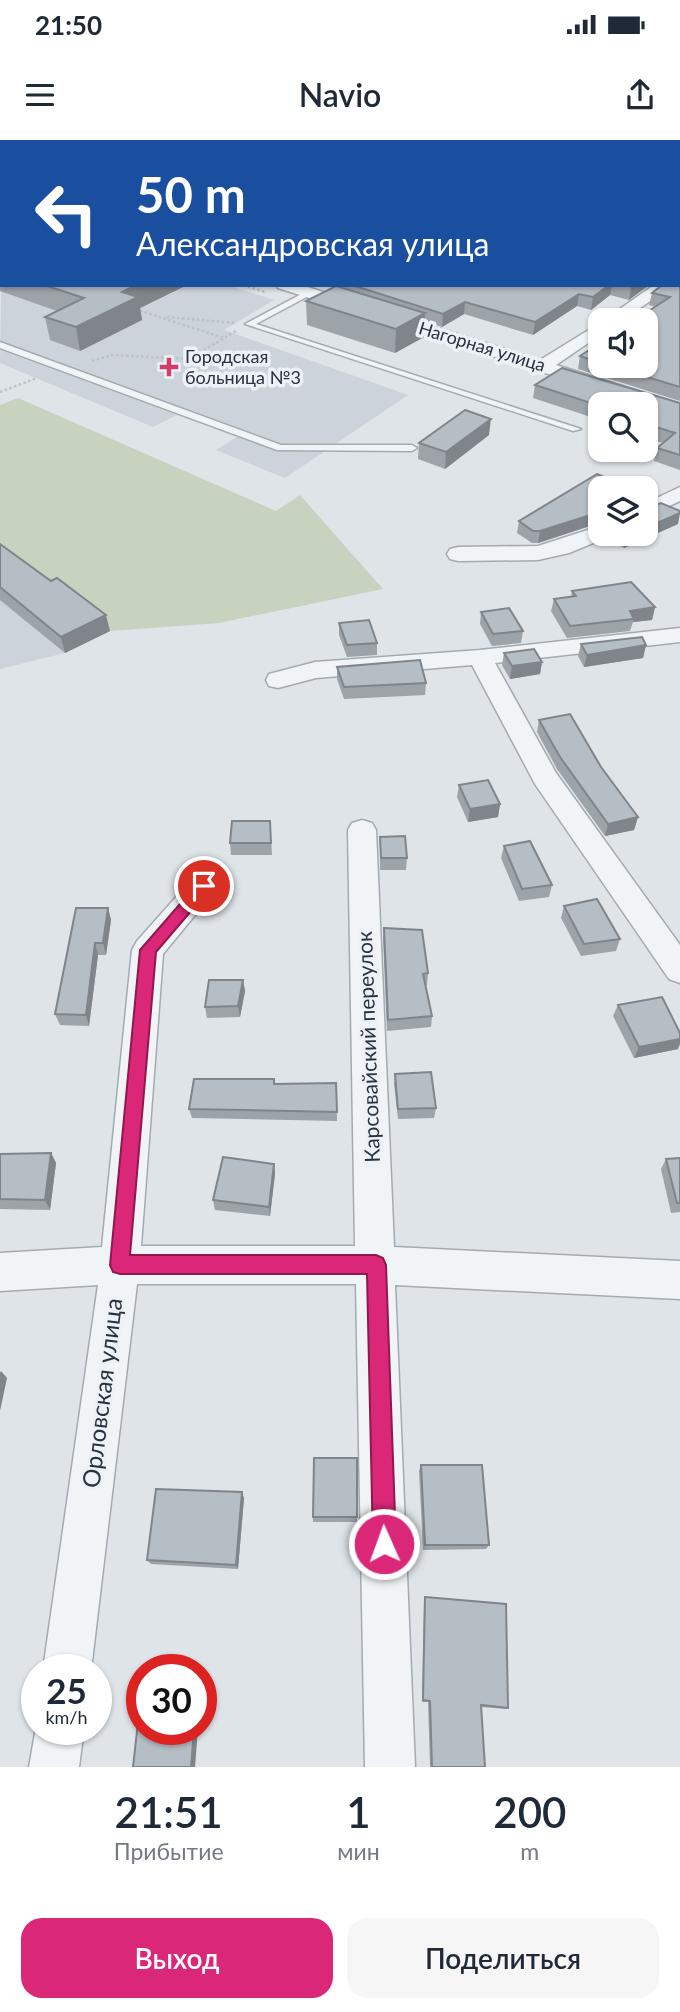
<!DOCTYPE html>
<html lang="ru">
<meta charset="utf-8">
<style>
:root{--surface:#fff;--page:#f6f6f7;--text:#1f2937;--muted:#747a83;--accent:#db2777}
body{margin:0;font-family:Lato,sans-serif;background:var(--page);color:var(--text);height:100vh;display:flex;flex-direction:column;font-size:26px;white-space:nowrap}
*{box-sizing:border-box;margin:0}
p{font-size:23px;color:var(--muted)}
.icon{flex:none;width:38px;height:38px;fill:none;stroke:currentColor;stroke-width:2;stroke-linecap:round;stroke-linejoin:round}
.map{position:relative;height:1627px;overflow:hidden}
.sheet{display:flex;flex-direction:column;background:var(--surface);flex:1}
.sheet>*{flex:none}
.guide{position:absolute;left:0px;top:0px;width:681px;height:147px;box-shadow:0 2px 5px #0004;background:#1a4fa0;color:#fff;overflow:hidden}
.tools{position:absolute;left:588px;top:168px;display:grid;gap:14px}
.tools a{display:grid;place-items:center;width:70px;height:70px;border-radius:14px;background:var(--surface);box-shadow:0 2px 5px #0004;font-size:35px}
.speed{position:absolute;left:21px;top:1514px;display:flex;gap:14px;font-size:35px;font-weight:700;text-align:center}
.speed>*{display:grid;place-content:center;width:91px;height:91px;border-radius:50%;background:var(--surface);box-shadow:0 2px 5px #0004;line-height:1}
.speed small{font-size:18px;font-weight:400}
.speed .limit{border:10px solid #d22;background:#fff;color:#111}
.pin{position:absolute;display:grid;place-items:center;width:60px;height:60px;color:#fff;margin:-30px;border:4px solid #fff;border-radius:50%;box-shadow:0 2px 7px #0007}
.me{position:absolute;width:77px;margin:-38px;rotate:358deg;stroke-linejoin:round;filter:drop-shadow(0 0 5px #0008)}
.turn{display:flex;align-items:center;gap:24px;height:147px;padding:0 21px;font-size:32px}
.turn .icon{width:91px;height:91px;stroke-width:2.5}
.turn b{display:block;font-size:49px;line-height:60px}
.eta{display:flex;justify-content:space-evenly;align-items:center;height:119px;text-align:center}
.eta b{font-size:42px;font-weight:600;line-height:49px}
.cta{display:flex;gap:14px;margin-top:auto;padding:14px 21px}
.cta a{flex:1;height:80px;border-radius:21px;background:var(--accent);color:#fff;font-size:28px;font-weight:600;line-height:80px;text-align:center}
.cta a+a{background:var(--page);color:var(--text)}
.status{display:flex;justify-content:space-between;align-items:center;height:49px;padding:0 35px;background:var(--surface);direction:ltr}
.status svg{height:19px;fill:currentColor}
header{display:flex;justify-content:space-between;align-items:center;height:91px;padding:0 21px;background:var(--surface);font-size:32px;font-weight:600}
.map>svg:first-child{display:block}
.built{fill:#ccd3da}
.green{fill:#c7d3bf}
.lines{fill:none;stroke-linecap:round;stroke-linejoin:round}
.lane-casing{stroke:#a3abb2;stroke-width:3}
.street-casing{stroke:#a3abb2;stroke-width:3}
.path{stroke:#bcc2c7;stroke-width:2.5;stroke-dasharray:2.5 2.5;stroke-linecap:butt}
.lane{fill:#f1f4f7;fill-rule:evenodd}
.street{fill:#f1f4f7;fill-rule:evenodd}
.wall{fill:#9ca3a9}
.shaded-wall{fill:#7f858a}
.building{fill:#b5bec5;stroke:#7f858a;stroke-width:2}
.route{fill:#db2777;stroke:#8e194d;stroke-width:2}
.poi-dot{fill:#d33d6a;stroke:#eef2f6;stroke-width:2.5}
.labels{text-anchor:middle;stroke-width:7;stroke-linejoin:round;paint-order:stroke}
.far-street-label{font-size:18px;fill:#273340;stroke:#eef2f6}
.far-poi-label{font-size:18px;fill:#273340;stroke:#eef2f6;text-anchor:start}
.street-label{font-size:21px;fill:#273340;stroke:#eef2f6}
.near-street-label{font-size:24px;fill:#273340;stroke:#eef2f6}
</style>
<div class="status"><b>21:50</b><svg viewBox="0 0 49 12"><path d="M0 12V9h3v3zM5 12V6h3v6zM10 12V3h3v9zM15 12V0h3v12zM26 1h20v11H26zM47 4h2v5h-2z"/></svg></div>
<header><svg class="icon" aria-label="menu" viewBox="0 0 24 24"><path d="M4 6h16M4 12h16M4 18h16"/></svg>Navio<svg class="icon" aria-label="share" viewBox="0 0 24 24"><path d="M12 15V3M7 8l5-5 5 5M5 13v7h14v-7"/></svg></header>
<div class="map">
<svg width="680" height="1627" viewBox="0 0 680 1627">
<rect width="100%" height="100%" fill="#dee4e8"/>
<g class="built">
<polygon points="2,111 2,145 227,145 274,160 224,190 408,255 285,338 216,310 237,297 177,275 153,287 0,223"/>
<polygon points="0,409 110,491 65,513 0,529"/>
</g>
<polygon class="green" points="18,258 276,371 300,355 383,449 219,483 110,491 0,409 0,265"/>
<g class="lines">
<defs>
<g id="lane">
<polygon points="307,151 314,153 256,184 581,289 573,291 245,184"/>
<polygon points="0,202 281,305 412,305 417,308 412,311 277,310 0,208"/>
</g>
<g id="street">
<polygon points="276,145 301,145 540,220 600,183 600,195 556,225 680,264 680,276 278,148"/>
<polygon points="654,145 673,145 623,180 604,180"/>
<polygon points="680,347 680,361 646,377 646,363"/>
<polygon points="600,386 600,394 610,394 608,397 569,413 538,420 458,421 450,419 447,414 450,409 458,407 538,406"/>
<polygon points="680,488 680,502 495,523 556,633 680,805 680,843 669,839 535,644 472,525 316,538 278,548 269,546 266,540 269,534 315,522 480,510"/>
<polygon points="362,680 372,683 376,690 394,1107 680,1121 680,1159 395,1145 415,1627 365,1627 356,1144 137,1144 91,1530 43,1530 98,1145 0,1151 0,1113 102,1107 132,810 137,801 193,738 204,735 215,738 219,746 163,814 141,1106 355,1106 348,690 352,683"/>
<polygon points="37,1582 37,1589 84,1589 79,1627 29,1627"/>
</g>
</defs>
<use href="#lane" class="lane-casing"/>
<use href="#street" class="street-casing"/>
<g class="path">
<polyline points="243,145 265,152"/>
<polyline points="135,169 224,198"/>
<polyline points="167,177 235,183"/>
<polyline points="92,221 112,215 189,219 236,191"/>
<polyline points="0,252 37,238"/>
</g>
<use href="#lane" class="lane"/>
<use href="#street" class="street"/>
</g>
<g class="wall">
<polygon points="0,0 680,0 680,30 679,30 679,2 2,2 2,45 0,45"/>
<polygon points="680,32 680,261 578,229 580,216 600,203 600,226 646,226 656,167 649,165 652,153 679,145"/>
<polygon points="2,119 2,145 187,145 140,168 142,180 80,211 50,200 45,177 57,171 0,151 0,120"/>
<polygon points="327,145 649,145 629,160 610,155 591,170 577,166 533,195 464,174 442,187 424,181 424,197 395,213 307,185 306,161 334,147"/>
<polygon points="535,245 680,263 680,330 654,321 657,308 663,303 650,299 651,297 646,295 646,264 600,264 600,280 533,258"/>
<polygon points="489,295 445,329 418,319 419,303"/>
<polygon points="600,348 600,384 599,383 538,403 532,403 517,393 519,381"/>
<polygon points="648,368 678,384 624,408 609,399 611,394 646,394"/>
<polygon points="0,404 110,491 65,513 0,460"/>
<polygon points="572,451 655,467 652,480 633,482 630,491 567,498 551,471 554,459 571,457"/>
<polygon points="481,472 523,491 521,503 492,506 480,484"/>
<polygon points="339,483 377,503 377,515 347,517 339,495"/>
<polygon points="581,504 646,505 643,518 584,527 578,516"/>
<polygon points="504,513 542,522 540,534 510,539 502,525"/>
<polygon points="337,527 426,543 425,555 344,559 337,539"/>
<polygon points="539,580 601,627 638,677 634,690 605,696 557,629 537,592"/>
<polygon points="459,645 500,664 498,677 468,682 457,657"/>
<polygon points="270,681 272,715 231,715 230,703"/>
<polygon points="380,697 407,718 406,730 380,730"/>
<polygon points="504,706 552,745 549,757 519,761 501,718"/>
<polygon points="564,766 620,799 616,811 581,816 561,778"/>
<polygon points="108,768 111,780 106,815 98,815 89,886 60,885 55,874"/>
<polygon points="384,788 428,833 427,845 425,845 432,876 431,887 387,891 383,800"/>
<polygon points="243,840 245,851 240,877 207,878 205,867"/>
<polygon points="618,865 678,909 634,918 613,876"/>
<polygon points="395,934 436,968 434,978 398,979 394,944"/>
<polygon points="336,943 337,981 192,978 189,969 274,944"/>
<polygon points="51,1013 56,1023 50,1070 0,1069 0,1014"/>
<polygon points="680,1018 680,1072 671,1073 661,1029 666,1019"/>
<polygon points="274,1024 275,1034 270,1076 215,1070 213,1060"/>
<polygon points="357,1318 357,1382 313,1382 313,1377"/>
<polygon points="421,1325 489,1405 486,1409 423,1410 419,1331"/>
<polygon points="244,1358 238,1429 151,1424 147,1420"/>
<polygon points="425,1457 508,1568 505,1569 481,1567 485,1627 430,1627 428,1562 422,1562 424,1461"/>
</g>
<g class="shaded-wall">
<polygon points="364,0 373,0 373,2 360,2"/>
<polygon points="136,145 187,145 140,168 142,180 80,211 76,187 122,152"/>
<polygon points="609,145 612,145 610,155 591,170 593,157"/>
<polygon points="634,145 649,145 629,160 631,147"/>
<polygon points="579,154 577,166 533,195 535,182"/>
<polygon points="465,162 464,174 442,187 443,174"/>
<polygon points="425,173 424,197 395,213 396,189"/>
<polygon points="491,279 489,295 445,329 446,312"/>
<polygon points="600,372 599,383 538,403 540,391"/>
<polygon points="680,373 678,384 624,408 627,396 632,394 646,394 646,388"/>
<polygon points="655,467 652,480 633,482 634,479 630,471"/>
<polygon points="106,475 110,491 65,513 61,497"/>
<polygon points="646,505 643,518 584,527 587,515"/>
<polygon points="542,522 540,534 510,539 512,526"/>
<polygon points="500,664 498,677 468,682 470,669"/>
<polygon points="638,677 634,690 605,696 608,684"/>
<polygon points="108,768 111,780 106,815 103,803"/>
<polygon points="95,803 98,815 89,886 86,875"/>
<polygon points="243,840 245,851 240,877 238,866"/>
<polygon points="680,899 680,904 678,909 634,918 639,907"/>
<polygon points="51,1013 56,1023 50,1070 45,1060"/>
<polygon points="274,1024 275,1034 270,1076 269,1067"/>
<polygon points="1,1231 7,1238 0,1271 0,1233"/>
<polygon points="242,1352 244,1358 238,1429 236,1425"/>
<polygon points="194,1589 198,1589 195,1627 191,1627"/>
</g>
<g class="building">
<polygon points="0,0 364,0 360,2 2,2 2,35 0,35 0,19 1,20"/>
<polygon points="375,0 680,0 680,19 679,26 679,2 376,2"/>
<polygon points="679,31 680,32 680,247 611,226 646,226 646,180 635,180 670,157 652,153 662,145 679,145"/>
<polygon points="2,119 2,132 0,131 0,120"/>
<polygon points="44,145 136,145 122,152 138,157 76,187 45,177 84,158"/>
<polygon points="352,145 609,145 593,157 579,154 535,182 465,162 443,174"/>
<polygon points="336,146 425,173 396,189 306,161"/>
<polygon points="600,203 600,223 580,216"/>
<polygon points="562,228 680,263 680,315 657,308 675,293 653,286 656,284 646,281 646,264 600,264 600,266 535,245"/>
<polygon points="465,270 491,279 446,312 419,303"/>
<polygon points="597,334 629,348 600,348 600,372 540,391 533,391 519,381"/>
<polygon points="646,356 648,368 661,363 680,371 680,373 646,388"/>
<polygon points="0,404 51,441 57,438 106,475 61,497 0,447"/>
<polygon points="631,442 655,467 630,471 634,479 570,486 554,459 576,456 572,451"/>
<polygon points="509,468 523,491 493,494 481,472"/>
<polygon points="369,480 377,503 347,505 339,483"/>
<polygon points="642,497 646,505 587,515 581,504"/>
<polygon points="534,509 542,522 512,526 504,513"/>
<polygon points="420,520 426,543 344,547 337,527"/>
<polygon points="570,574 601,627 638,677 608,684 560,617 539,580"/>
<polygon points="488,640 500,664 470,669 459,645"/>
<polygon points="232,681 270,681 271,703 230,703"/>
<polygon points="405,696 407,718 381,718 380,697"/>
<polygon points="530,701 552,745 522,749 504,706"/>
<polygon points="597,759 620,799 584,804 564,766"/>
<polygon points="76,768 108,768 103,803 95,803 86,875 55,874"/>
<polygon points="384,788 422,790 428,833 423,834 432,876 388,880"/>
<polygon points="209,840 243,840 238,866 205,867"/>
<polygon points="662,857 680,893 680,899 639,907 618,865"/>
<polygon points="431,932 436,968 398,969 395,934"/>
<polygon points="194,939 274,939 274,944 336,943 337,972 189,969"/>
<polygon points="51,1013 45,1060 0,1059 0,1014"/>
<polygon points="223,1017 274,1024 269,1067 213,1060"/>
<polygon points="680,1018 680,1063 677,1063 666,1019"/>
<polygon points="314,1318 357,1318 357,1377 313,1377"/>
<polygon points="421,1325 482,1325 489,1405 425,1405"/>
<polygon points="156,1349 242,1352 236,1425 147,1420"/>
<polygon points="425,1457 506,1464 508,1568 481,1565 485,1627 432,1627 430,1561 423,1560"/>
<polygon points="139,1573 142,1573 142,1589 194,1589 191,1627 133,1627"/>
</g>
<polygon class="route" points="204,740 209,742 212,746 209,750 156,812 130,1115 376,1115 383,1118 386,1125 396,1404 392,1412 384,1415 376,1412 373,1404 367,1134 120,1134 113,1132 110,1125 140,810 199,742"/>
<path class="poi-dot" d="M165.5 216.5h7v7h7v7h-7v7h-7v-7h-7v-7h7z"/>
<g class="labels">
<g class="far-street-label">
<text transform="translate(482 207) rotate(17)" y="6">Нагорная улица</text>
</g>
<g class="far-poi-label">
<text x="185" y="223">Городская<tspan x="185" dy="21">больница №3</tspan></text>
</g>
<g class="street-label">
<text transform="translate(369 907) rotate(-92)" y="7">Карсовайский переулок</text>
</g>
<g class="near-street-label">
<text transform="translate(103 1253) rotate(-83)" y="8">Орловская улица</text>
</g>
</g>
</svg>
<div class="tools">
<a><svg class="icon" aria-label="sound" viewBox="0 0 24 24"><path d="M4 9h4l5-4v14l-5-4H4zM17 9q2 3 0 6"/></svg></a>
<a><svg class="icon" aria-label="search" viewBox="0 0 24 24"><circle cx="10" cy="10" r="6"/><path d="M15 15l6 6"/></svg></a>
<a><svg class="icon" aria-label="layers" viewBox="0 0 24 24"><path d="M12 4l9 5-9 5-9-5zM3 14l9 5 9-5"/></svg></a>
</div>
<div class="speed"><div>25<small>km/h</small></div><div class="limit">30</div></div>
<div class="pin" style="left:204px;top:746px;background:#d93025"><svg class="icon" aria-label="arrive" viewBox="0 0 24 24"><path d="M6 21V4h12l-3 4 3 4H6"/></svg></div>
<svg class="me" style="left:384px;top:1404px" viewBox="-20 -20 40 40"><circle r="17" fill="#db2777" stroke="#fff" stroke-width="3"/><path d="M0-11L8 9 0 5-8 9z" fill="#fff"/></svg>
<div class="guide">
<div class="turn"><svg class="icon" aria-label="left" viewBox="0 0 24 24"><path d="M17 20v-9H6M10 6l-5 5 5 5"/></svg><div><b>50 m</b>Александровская улица</div></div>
</div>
</div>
<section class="sheet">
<div class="eta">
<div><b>21:51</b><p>Прибытие</p></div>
<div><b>1</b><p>мин</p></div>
<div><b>200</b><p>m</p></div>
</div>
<div class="cta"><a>Выход</a><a>Поделиться</a></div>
</section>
